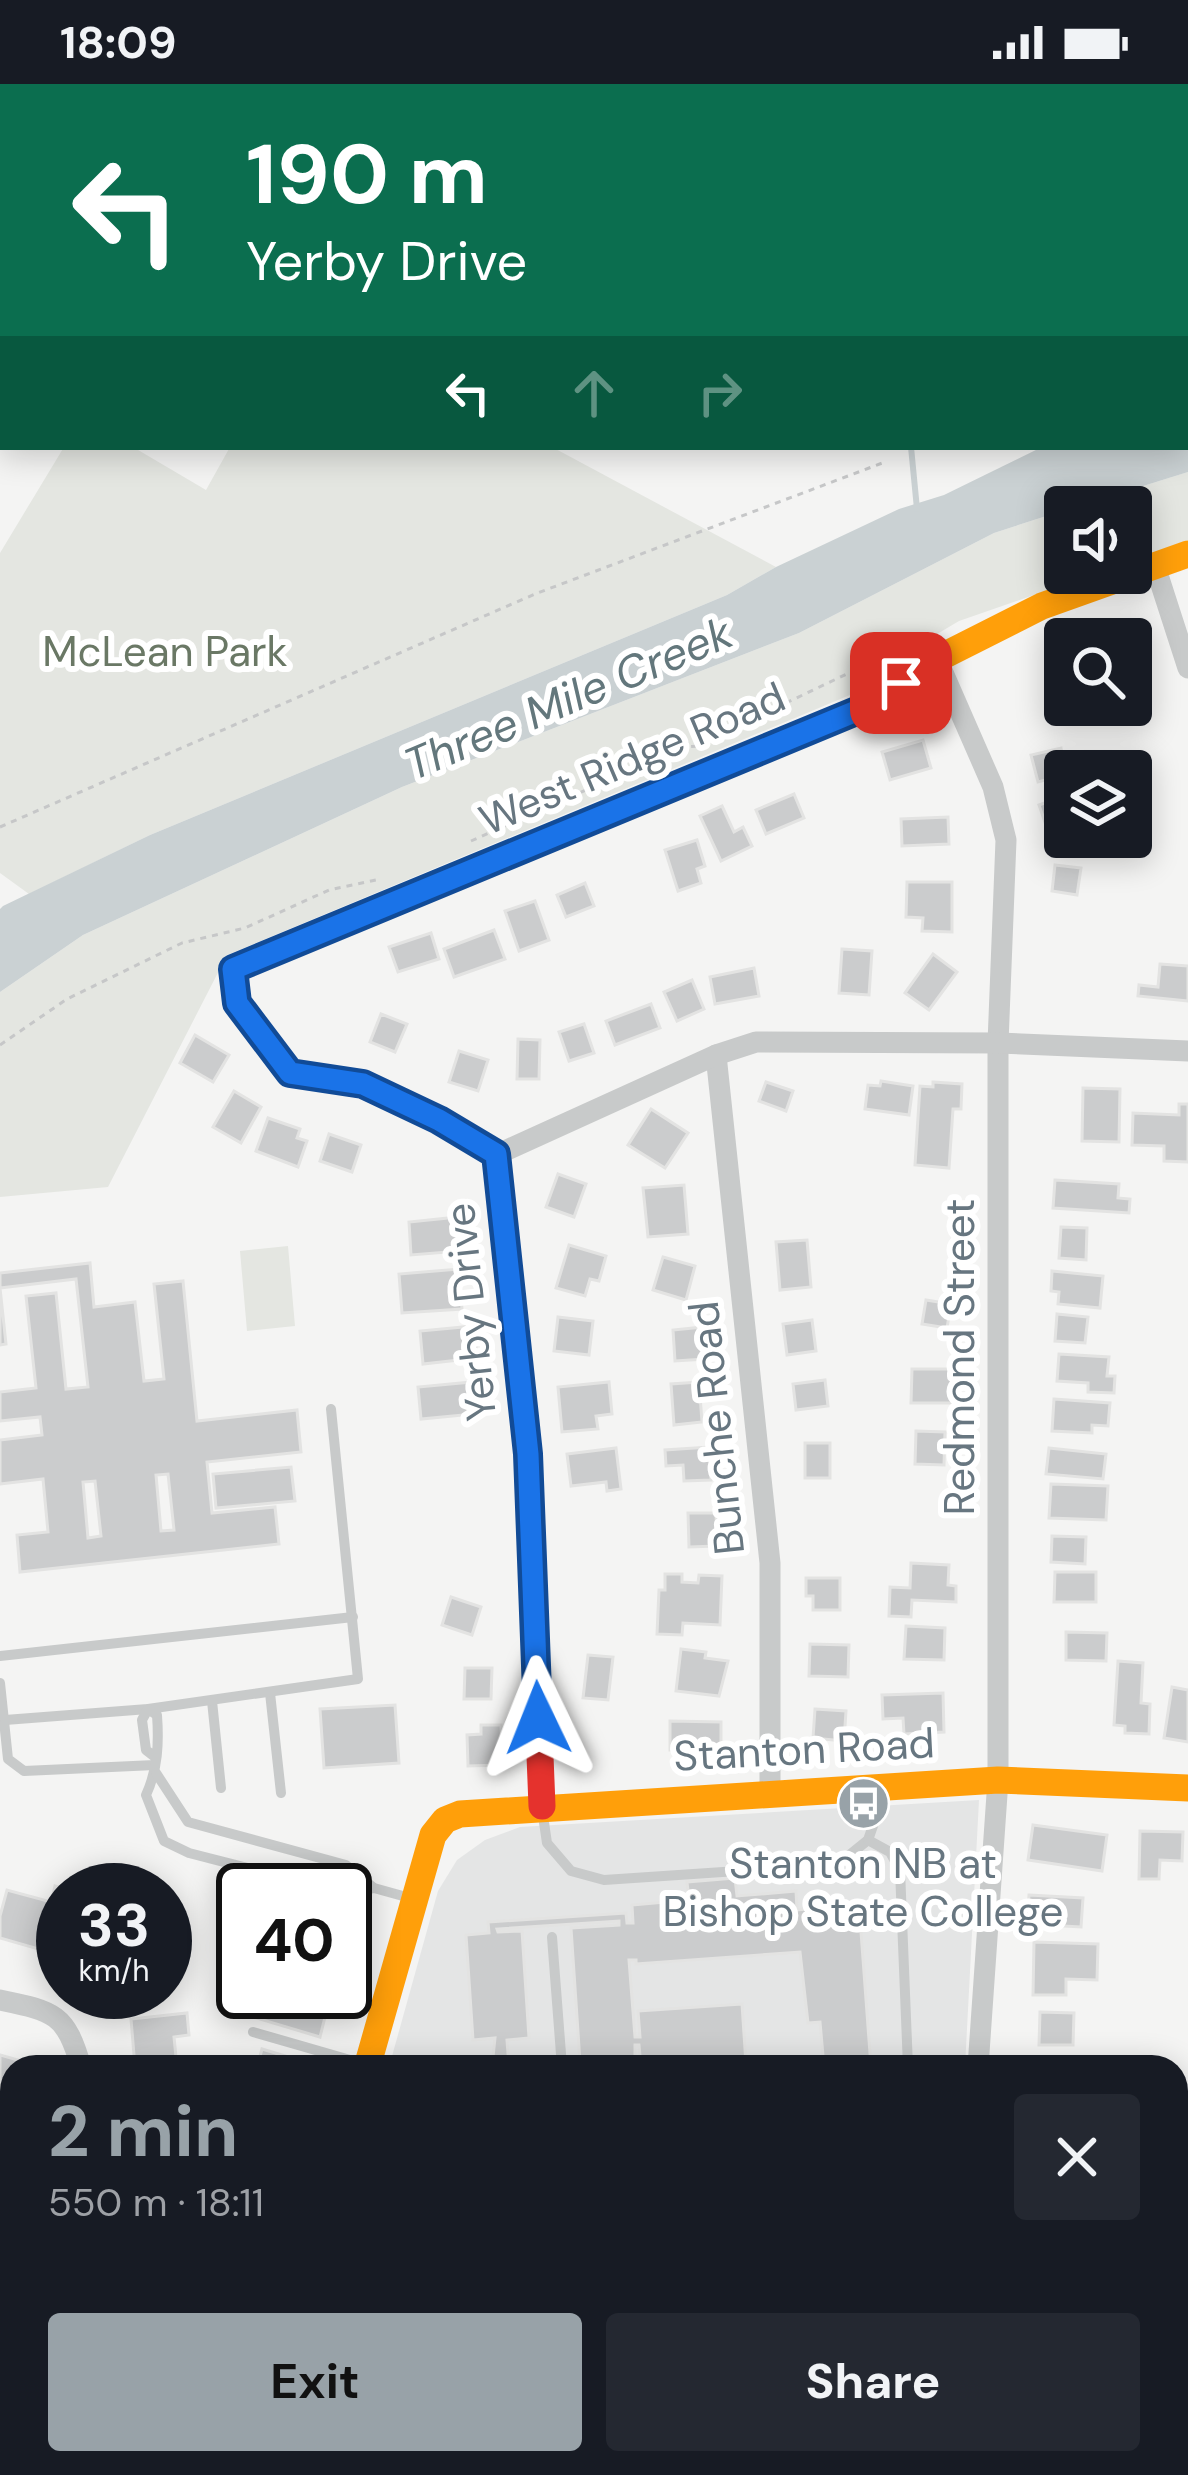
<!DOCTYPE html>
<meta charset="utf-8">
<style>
:root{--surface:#171b24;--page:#242831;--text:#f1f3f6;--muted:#9ea1a6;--accent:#98a2a8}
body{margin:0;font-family:"DM Sans",sans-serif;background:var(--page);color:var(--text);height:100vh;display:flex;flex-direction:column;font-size:45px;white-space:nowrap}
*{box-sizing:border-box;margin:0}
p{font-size:39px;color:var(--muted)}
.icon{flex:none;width:66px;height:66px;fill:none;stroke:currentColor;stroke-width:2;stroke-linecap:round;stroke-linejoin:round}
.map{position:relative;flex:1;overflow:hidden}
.drawer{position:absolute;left:0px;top:1971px;width:1188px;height:420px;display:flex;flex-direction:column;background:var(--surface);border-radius:36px 36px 0 0;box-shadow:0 6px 30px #0003}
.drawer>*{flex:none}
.banner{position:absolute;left:0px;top:0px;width:1188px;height:366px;box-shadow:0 6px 30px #0003;background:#0b6e4f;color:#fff;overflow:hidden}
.controls{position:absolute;left:1044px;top:402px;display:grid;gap:24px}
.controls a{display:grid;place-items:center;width:108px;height:108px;border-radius:12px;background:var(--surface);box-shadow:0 6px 30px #0003;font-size:60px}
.speed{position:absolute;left:36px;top:1779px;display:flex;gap:24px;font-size:60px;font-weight:700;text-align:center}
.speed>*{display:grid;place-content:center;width:156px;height:156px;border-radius:50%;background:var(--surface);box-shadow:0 6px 30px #0003;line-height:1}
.speed small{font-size:30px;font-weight:400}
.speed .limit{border:6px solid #111;border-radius:18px;background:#fff;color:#111}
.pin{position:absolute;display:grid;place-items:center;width:102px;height:102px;color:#fff;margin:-51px;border-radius:24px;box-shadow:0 6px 18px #0006}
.me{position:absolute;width:132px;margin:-66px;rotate:358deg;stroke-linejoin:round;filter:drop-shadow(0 0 9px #0008)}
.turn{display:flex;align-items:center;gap:42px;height:252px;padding:0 48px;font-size:54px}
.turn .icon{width:156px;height:156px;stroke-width:2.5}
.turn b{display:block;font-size:84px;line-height:102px}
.lanes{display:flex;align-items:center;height:114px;padding:0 48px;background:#0003;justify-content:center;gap:60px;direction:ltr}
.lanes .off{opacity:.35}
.round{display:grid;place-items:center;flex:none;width:126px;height:126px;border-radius:12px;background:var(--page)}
.headline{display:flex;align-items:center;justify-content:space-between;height:204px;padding:0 48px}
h1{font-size:72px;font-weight:700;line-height:90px;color:var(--accent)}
.primary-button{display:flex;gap:24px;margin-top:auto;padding:24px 48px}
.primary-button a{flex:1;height:138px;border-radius:12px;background:var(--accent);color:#111;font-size:48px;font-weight:700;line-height:138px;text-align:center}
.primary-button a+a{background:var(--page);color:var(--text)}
.status{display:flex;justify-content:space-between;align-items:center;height:84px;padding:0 60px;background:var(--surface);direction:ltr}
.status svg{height:33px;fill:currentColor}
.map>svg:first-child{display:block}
.built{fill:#e4e5e5}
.green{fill:#e4e6e1}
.water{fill:#cad1d3}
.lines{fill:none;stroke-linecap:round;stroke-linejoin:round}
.stream{stroke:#cad1d3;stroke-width:6}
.building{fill:#cbcccd;stroke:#e3e3e2;stroke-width:3;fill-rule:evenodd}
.path{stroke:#c6c7c8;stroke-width:3;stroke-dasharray:6 6;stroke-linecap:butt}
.lane{stroke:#c8caca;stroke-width:10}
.street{stroke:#c8caca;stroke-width:21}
.fast{stroke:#30b455;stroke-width:27}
.slow{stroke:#ff9f0a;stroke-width:27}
.jam{stroke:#e5322d;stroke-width:27}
.route-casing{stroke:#114b97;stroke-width:30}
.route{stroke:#1a73e8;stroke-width:21}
.labels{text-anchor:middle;stroke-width:12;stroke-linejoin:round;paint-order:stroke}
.park-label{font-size:42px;fill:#6a7865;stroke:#fff}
.street-label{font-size:42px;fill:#677680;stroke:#fff}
.poi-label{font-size:42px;fill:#677680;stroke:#fff}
.water-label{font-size:45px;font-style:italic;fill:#63777c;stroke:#fff}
</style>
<div class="status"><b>18:09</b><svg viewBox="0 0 49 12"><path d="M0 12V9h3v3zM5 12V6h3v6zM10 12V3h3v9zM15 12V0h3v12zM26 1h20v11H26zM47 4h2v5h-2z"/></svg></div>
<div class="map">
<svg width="1188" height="2391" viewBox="0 0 1188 2391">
<rect width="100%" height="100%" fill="#f4f4f3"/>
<polygon class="built" points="979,1716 965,1983 389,1983 438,1807 457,1776 485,1756 520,1743"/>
<g class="green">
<polygon points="64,363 133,363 206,406 230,363 552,363 776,483 727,511 150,751 29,810 0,789 0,469"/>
<polygon points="1188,388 1188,456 1131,477 1131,423 1076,423"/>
<polygon points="1065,426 1065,489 1097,489 959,537 922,559 914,583 893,593 227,871 108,1103 0,1113 0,908 83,851 402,703 799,549 994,449"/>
<polygon points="288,1162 295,1242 247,1247 240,1167"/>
</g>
<polygon class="water" points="1185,306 1188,306 1188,388 1076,423 1065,423 1065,426 994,449 799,549 402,703 83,851 0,908 0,825 3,822 150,751 727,511 776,483 899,425 944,411 1042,363 1185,363"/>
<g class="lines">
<polyline class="stream" points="911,363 917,425"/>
</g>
<g class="building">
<polygon points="923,656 931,684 890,696 882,668"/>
<polygon points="1061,664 1065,691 1038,698 1031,671"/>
<polygon points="794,710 804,734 766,750 756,726"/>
<polygon points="1064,712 1065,747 1050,753 1039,721"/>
<polygon points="722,722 734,748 743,743 752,762 721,777 700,732"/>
<polygon points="948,733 949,760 902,762 901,735"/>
<polygon points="697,756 705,782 697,785 701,799 678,807 665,766"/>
<polygon points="1055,781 1081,784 1077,811 1052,807"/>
<polygon points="907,798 952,798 952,848 922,847 923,834 906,833"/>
<polygon points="585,799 594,822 566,833 557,811"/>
<polygon points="535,817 549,856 519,867 505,827"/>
<polygon points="494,846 505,875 454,893 444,865"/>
<polygon points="431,849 439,875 398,888 389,863"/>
<polygon points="842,865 872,867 869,911 839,909"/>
<polygon points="933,870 957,888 929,926 905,909"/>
<polygon points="1160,880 1188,882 1188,917 1138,912 1139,901 1158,903"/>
<polygon points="754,884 759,912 715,920 710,893"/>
<polygon points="692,896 704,925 677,937 664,908"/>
<polygon points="651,920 660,944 615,961 606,937"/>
<polygon points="381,930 407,940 395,968 370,958"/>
<polygon points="584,940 594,969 569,977 559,948"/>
<polygon points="195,951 229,971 213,998 180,979"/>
<polygon points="518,955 540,956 539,995 517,995"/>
<polygon points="459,967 488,976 478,1007 449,998"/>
<polygon points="881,997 913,1002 909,1031 865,1025 868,1001 880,1002"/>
<polygon points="766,998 793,1007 786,1027 759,1017"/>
<polygon points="933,998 962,1000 961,1025 953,1025 949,1084 915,1081 920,1002 933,1003"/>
<polygon points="1083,1004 1120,1005 1119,1058 1082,1057"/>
<polygon points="234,1007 261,1023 241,1059 213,1043"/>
<polygon points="1179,1020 1188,1020 1188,1078 1164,1077 1164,1062 1132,1061 1133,1029 1179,1031"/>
<polygon points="651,1025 688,1049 665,1084 628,1061"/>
<polygon points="268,1034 300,1045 297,1054 307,1057 298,1083 256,1067"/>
<polygon points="329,1050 361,1061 352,1088 320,1077"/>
<polygon points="558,1090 586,1100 574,1133 546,1123"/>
<polygon points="1055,1096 1119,1100 1118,1114 1130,1115 1129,1129 1053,1124"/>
<polygon points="684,1101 688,1150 648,1153 643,1104"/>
<polygon points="458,1133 461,1167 411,1171 409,1138"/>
<polygon points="1061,1143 1087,1144 1086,1176 1059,1174"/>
<polygon points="807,1156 811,1203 780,1206 776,1158"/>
<polygon points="569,1161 606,1172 599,1197 590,1195 585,1212 556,1204"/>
<polygon points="663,1173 695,1182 686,1216 653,1206"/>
<path d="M90 1179 94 1223 135 1218 144 1297 164 1295 154 1200 183 1197 197 1337 297 1326 301 1368 207 1378 212 1429 275 1423 279 1460 20 1488 17 1451 48 1448 43 1395 0 1400V1356L42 1351 40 1333 0 1337V1308L36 1304 26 1212 56 1209 66 1305 88 1303 76 1195 0 1204 6 1260 0 1261V1189ZM168 1390 174 1446 161 1447 156 1391ZM95 1397 101 1452 88 1454 83 1398Z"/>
<polygon points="459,1185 462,1225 402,1229 399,1190"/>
<polygon points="1052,1187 1103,1192 1100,1224 1058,1220 1059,1208 1051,1207"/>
<polygon points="926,1216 951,1220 947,1244 922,1240"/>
<polygon points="1057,1230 1088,1233 1085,1259 1055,1257"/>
<polygon points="558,1233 593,1237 589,1271 554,1267"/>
<polygon points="812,1236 816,1267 787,1271 783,1240"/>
<polygon points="474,1242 477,1274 423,1280 420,1247"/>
<polygon points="703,1243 705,1275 675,1277 673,1246"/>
<polygon points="1059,1270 1109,1273 1107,1292 1115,1292 1114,1309 1088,1308 1088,1299 1057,1297"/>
<polygon points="912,1285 952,1285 952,1319 911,1319"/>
<polygon points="825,1296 828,1322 796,1326 793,1300"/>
<polygon points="472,1298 474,1330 421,1335 418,1303"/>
<polygon points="609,1298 612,1330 596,1332 598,1345 562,1348 558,1303"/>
<polygon points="699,1298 702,1338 674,1341 671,1300"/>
<polygon points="1054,1315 1110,1319 1108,1342 1092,1341 1092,1349 1052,1347"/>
<polygon points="916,1347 945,1348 944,1381 915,1380"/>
<rect x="805" y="1359" width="25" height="35"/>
<polygon points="709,1363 711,1396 684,1397 683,1381 666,1382 665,1366"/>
<polygon points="616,1364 621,1405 607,1407 606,1398 571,1402 567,1370"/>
<polygon points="1049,1364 1106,1370 1103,1395 1046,1390"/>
<polygon points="291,1383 295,1417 216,1424 213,1390"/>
<polygon points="1051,1400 1108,1402 1106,1436 1049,1434"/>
<polygon points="688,1429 716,1429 717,1462 689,1463"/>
<polygon points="1052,1452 1086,1453 1085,1480 1051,1478"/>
<polygon points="911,1479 949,1481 948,1501 956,1502 956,1518 912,1516 911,1533 889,1532 890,1503 910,1504"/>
<polygon points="1055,1488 1096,1488 1096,1518 1054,1518"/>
<polygon points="665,1490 682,1490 682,1498 698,1499 699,1491 722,1492 720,1541 683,1539 682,1551 657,1550 659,1506 665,1506"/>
<polygon points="806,1494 840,1494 840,1526 813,1526 813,1512 806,1512"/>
<polygon points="451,1513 481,1523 472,1551 442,1541"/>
<polygon points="906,1542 945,1544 944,1576 904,1575"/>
<polygon points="1066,1548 1107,1549 1106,1577 1066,1576"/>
<polygon points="810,1560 849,1561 848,1593 809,1592"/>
<polygon points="681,1565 706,1568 705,1574 728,1577 719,1612 676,1607"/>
<polygon points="588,1571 613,1573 608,1616 583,1614"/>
<polygon points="1118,1577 1143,1579 1141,1619 1150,1620 1149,1650 1125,1649 1125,1642 1114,1641"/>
<polygon points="465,1584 492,1584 491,1615 464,1615"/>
<polygon points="1172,1603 1188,1606 1188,1658 1164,1654"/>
<polygon points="943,1609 944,1648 904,1650 903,1634 883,1635 882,1611"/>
<polygon points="395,1621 399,1679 324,1684 320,1625"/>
<polygon points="815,1625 846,1627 844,1657 813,1654"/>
<polygon points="670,1637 721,1638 721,1667 727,1668 727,1682 694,1682 694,1666 670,1666"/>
<polygon points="481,1641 501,1641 502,1681 468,1682 467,1651 481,1650"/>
<polygon points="1033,1741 1107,1751 1102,1787 1028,1776"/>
<polygon points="1140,1747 1183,1748 1182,1777 1160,1776 1159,1795 1139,1795"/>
<polygon points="735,1794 737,1812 796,1807 797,1826 859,1821 871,1983 824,1983 820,1938 808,1939 800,1868 636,1880 636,1876 629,1876 635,1953 640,1953 638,1927 742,1920 746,1980 641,1983 639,1961 635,1961 635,1983 627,1983 629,1974 580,1978 571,1844 619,1841 619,1837 497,1845 498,1848 522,1847 529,1954 507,1956 509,1983 492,1983 495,1954 473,1956 466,1851 489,1849 488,1838 626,1829 627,1839 633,1839 632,1821 689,1816 687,1798"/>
<polygon points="55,1802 68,1806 63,1806 63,1857 59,1871 0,1854 0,1832 7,1806 51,1818"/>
<polygon points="1029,1811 1083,1814 1081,1843 1027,1840"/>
<polygon points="1034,1858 1098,1860 1097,1896 1066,1895 1066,1911 1033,1911"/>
<polygon points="258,1914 325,1933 320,1953 253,1933"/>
<polygon points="1040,1928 1074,1929 1073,1961 1039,1961"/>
<polygon points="187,1929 189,1951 174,1953 177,1983 135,1983 131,1935"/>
<polygon points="262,1965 312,1980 311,1983 257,1983"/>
<polygon points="0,1971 39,1982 38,1983 12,1983 12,2009 0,2005"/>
<polygon points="1176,2229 1188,2230 1188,2260 1176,2259"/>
<polygon points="1176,2362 1188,2363 1188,2391 1170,2391 1171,2379 1176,2379"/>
<polygon points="530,2379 583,2383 582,2391 529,2391"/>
<polygon points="613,2379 627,2379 649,2385 647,2391 610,2391"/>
<polygon points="660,2379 703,2379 702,2386 711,2387 711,2391 658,2391"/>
<polygon points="749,2379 777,2379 777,2391 748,2391"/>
<polygon points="1001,2379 1096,2379 1095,2391 1000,2391"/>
</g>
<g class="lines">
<g class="path">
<polyline points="757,639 765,629 918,556"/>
<polyline points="0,743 535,510 885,378"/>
<polyline points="471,757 683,663 700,662"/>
<polyline points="0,961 67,915 182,859 245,844 329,806 380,795"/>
</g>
<g class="lane">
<polyline points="0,1572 353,1533"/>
<polyline points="0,1599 8,1675 24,1687 155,1681"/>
<polyline points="270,1609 281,1709"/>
<polyline points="212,1617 221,1704"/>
<polyline points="5,1636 148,1625 358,1595 331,1325"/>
<path d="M155 1673 146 1666 142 1636 148 1625 157 1631C159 1659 158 1685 146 1711L164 1757 189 1769 333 1806"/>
<polyline points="156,1689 188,1738 346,1781 374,1804 410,1814"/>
<polyline points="542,1725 547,1759 571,1787 604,1796 781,1784 847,1773 868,1756 875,1736 873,1708"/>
<polyline points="868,1756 890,1768 900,1786 908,1983"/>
<polyline points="345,1809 374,1804"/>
<polyline points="552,1853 562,1983"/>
<polyline points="253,1948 364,1980"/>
</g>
<g class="street">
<polyline points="663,0 666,3"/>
<polyline points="468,3 470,0"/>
<polyline points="799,3 799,0"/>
<polyline points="0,52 3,54"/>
<polyline points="1155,482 1188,584"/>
<polyline points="937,575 993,703 1006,756 998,959 998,1696 978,1983"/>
<polyline points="716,971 770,1479 770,1709"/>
<polyline points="496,1071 716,971 756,958 998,959 1188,967"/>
<path d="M0 1916C53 1927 66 1929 81 1983"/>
<polyline points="0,2161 12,2149"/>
<polyline points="1176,2330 1188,2330"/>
<polyline points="961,2391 961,2379"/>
</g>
<g class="fast">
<polyline points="305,991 290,989 237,919 233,885 744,673"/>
<polyline points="250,2391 253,2379"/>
</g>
<g class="slow">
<polyline points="744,673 865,623 937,575 1042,522 1188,470"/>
<polyline points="367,1983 433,1751 445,1736 460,1730 998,1696 1188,1704"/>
</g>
<polyline class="jam" points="305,991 363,1001 439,1036 496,1071 528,1370 542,1722"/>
</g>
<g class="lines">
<defs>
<polyline id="route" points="538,1634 528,1370 496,1070 439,1036 363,1000 290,989 237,919 233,885 866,623 901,599"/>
</defs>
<use href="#route" class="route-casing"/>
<use href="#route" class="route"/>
</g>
<defs>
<symbol id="bus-disc" viewBox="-11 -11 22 22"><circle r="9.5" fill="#98a2a8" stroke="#fff"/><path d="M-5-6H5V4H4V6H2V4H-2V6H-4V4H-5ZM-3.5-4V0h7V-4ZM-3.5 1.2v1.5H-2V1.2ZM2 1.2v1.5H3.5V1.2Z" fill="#fff"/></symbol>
</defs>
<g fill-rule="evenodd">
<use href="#bus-disc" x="834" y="1690" width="59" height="59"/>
</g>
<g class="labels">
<g class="park-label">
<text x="165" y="582">McLean Park</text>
</g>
<g class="street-label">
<text transform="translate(632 674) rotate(-23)" y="15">West Ridge Road</text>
<text transform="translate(470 1228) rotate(-96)" y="15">Yerby Drive</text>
<text transform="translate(959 1273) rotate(-90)" y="15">Redmond Street</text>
<text transform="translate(716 1344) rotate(-96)" y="15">Bunche Road</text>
<text transform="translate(804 1665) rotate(-3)" y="15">Stanton Road</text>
</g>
<g class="poi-label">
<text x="863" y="1794">Stanton NB at<tspan x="863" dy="48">Bishop State College</tspan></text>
</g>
<g class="water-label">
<text transform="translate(568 614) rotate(-23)" y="16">Three Mile Creek</text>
</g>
</g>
</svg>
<div class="controls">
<a><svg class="icon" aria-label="sound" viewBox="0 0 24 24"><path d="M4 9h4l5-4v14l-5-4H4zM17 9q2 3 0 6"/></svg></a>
<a><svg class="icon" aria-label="search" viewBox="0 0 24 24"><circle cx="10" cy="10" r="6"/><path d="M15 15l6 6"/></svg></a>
<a><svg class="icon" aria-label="layers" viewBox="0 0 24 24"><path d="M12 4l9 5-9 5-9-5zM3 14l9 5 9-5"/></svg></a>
</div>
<div class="speed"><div>33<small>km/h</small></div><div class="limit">40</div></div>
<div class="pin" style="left:901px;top:599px;background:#d93025"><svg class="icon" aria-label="arrive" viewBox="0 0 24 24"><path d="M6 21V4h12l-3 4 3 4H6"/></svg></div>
<svg class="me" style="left:538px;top:1634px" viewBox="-20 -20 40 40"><path d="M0-17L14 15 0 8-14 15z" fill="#1a73e8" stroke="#fff" stroke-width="4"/></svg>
<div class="banner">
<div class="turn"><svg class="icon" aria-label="left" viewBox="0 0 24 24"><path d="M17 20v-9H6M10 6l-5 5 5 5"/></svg><div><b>190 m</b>Yerby Drive</div></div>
<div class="lanes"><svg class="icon" aria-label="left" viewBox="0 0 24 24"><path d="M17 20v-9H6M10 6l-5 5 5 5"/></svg><svg class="icon off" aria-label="ahead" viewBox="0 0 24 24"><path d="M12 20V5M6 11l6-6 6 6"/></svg><svg class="icon off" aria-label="right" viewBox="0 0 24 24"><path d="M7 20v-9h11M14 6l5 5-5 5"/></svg></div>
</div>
<section class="drawer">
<div class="headline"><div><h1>2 min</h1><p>550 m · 18:11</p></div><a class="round"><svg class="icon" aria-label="close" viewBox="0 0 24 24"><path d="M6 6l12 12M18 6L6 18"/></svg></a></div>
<div class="primary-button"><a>Exit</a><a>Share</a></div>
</section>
</div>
